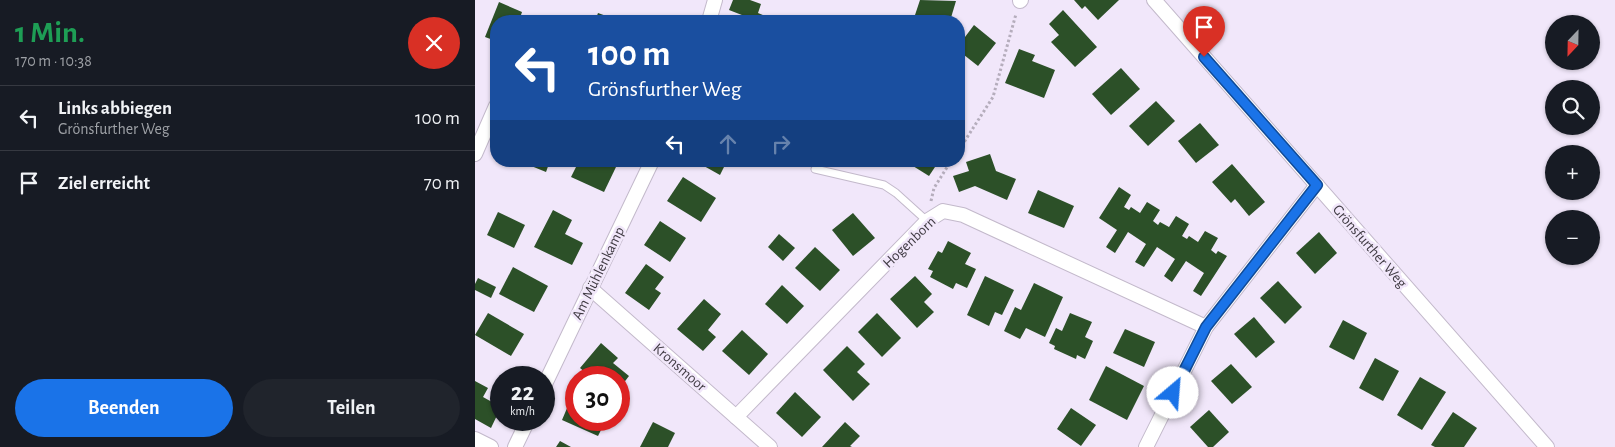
<!DOCTYPE html>
<html lang="de">
<meta charset="utf-8">
<style>
:root{--surface:#171b24;--page:#20242c;--text:#f1f3f6;--muted:#9ea1a6;--line:#363941;--accent:#1a73e8}
body{margin:0;font-family:"Alegreya Sans",sans-serif;background:var(--page);color:var(--text);height:100vh;display:flex;flex-direction:column;font-size:19px;white-space:nowrap}
*{box-sizing:border-box;margin:0}
p{font-size:16px;color:var(--muted)}
.icon{flex:none;width:28px;height:28px;fill:none;stroke:currentColor;stroke-width:2;stroke-linecap:round;stroke-linejoin:round}
.map{position:relative;flex:1;overflow:hidden}
.side{display:flex;flex-direction:column;background:var(--surface);width:475px}
.side>*{flex:none}
.hud{position:absolute;left:15px;top:15px;width:475px;height:152px;border-radius:20px;box-shadow:0 1px 4px #0004;background:#1a4fa0;color:#fff;overflow:hidden}
.needle{width:32px;rotate:202deg}
.buttons{position:absolute;left:1070px;top:15px;display:grid;gap:10px}
.buttons a{display:grid;place-items:center;width:55px;height:55px;border-radius:50%;background:var(--surface);box-shadow:0 1px 4px #0004;font-size:25px}
.speed{position:absolute;left:15px;top:366px;display:flex;gap:10px;font-size:25px;font-weight:700;text-align:center}
.speed>*{display:grid;place-content:center;width:65px;height:65px;border-radius:50%;background:var(--surface);box-shadow:0 1px 4px #0004;line-height:1}
.speed small{font-size:12px;font-weight:400}
.speed .limit{border:8px solid #d22;background:#fff;color:#111}
.pin{position:absolute;display:grid;place-items:center;width:42px;height:42px;color:#fff;margin:-51px -21px;border-radius:50% 50% 50% 0;rotate:-45deg;box-shadow:0 0 5px #0007}
.pin .icon{rotate:45deg}
.me{position:absolute;width:55px;margin:-28px;rotate:27deg;stroke-linejoin:round;filter:drop-shadow(0 0 4px #0008)}
.turn{display:flex;align-items:center;gap:18px;height:105px;padding:0 15px;font-size:22px}
.turn .icon{width:65px;height:65px;stroke-width:2.5}
.turn b{display:block;font-size:35px;line-height:42px}
.lanes{display:flex;align-items:center;height:48px;padding:0 15px;background:#0003;justify-content:center;gap:25px;direction:ltr}
.lanes .off{opacity:.35}
.round{display:grid;place-items:center;flex:none;width:52px;height:52px;border-radius:26px;background:var(--page)}
.head{display:flex;align-items:center;justify-content:space-between;height:85px;padding:0 15px}
h1{font-size:30px;font-weight:600;line-height:38px;color:#1e9e55}
.cta{display:flex;gap:10px;margin-top:auto;padding:10px 15px}
.cta a{flex:1;height:58px;border-radius:30px;background:var(--accent);color:#fff;font-size:20px;font-weight:600;line-height:58px;text-align:center}
.cta a+a{background:var(--page);color:var(--text)}
ul{padding:0;list-style:none}
li{display:flex;align-items:center;gap:15px;height:65px;padding:0 15px;border-top:1px solid var(--line)}
li div{flex:1}
li b{display:block;font-size:19px}
li em{font-style:normal}
main{display:flex;flex:1;min-height:0}
.map>svg:first-child{display:block}
.building{fill:#2c5028}
.lines{fill:none;stroke-linecap:round;stroke-linejoin:round}
.service-casing{stroke:#c3b9cb;stroke-width:9}
.minor-casing{stroke:#c3b9cb;stroke-width:16}
.path{stroke:#b5adbc;stroke-width:3;stroke-dasharray:2.5 2.5;stroke-linecap:butt}
.service{stroke:#fff;stroke-width:7}
.minor{stroke:#fff;stroke-width:14}
.route-casing{stroke:#114b97;stroke-width:12}
.route{stroke:#1a73e8;stroke-width:9}
.labels{text-anchor:middle;stroke-width:5;stroke-linejoin:round;paint-order:stroke}
.street-label{font-size:15px;fill:#3f3a42;stroke:#f1e7fa}
</style>
<main>
<section class="side">
<div class="head"><div><h1>1 Min.</h1><p>170 m · 10:38</p></div><a class="round" style="background:#d93025;color:#fff"><svg class="icon" aria-label="close" viewBox="0 0 24 24"><path d="M6 6l12 12M18 6L6 18"/></svg></a></div>
<ul>
<li><svg class="icon" aria-label="left" viewBox="0 0 24 24"><path d="M17 20v-9H6M10 6l-5 5 5 5"/></svg><div><b>Links abbiegen</b><p>Grönsfurther Weg</p></div><em>100 m</em></li>
<li><svg class="icon" aria-label="arrive" viewBox="0 0 24 24"><path d="M6 21V4h12l-3 4 3 4H6"/></svg><div><b>Ziel erreicht</b></div><em>70 m</em></li>
</ul>
<div class="cta"><a>Beenden</a><a>Teilen</a></div>
</section>
<div class="map">
<svg width="1140" height="447" viewBox="0 0 1140 447">
<rect width="100%" height="100%" fill="#f1e7fa"/>
<g class="building">
<polygon points="258,0 275,0 286,4 283,13 303,21 270,21 272,17 254,10"/>
<polygon points="445,0 481,1 475,21 438,21"/>
<polygon points="599,0 644,0 623,20 610,6 607,9"/>
<polygon points="24,2 47,12 44,21 21,21 21,41 10,37"/>
<polygon points="588,10 622,47 600,67 576,42 584,35 574,24"/>
<polygon points="123,13 145,21 120,21"/>
<polygon points="499,25 521,43 503,66 484,51 484,45"/>
<polygon points="544,49 560,55 557,61 580,70 569,98 530,83"/>
<polygon points="646,68 665,89 636,115 617,94"/>
<polygon points="681,101 700,121 673,146 654,126"/>
<polygon points="725,123 744,145 721,163 703,141"/>
<polygon points="515,154 521,171 541,179 532,200 500,186 484,192 478,176 494,171 491,162"/>
<polygon points="44,161 75,161 71,172"/>
<polygon points="104,161 128,161 141,167 129,192 96,177"/>
<polygon points="220,161 252,161 245,175"/>
<polygon points="430,161 464,161 454,176"/>
<polygon points="757,164 790,202 774,216 760,199 756,203 737,182"/>
<polygon points="208,177 241,198 226,222 192,201"/>
<polygon points="644,187 656,195 649,207 654,210 656,207 665,213 672,202 685,210 678,221 683,225 685,222 694,227 701,216 714,224 707,236 712,239 714,236 723,242 730,231 743,238 736,250 741,254 743,251 752,256 726,296 718,291 729,273 711,261 697,282 689,276 700,259 682,247 669,267 660,262 671,244 653,232 640,253 631,247 642,230 624,218"/>
<polygon points="563,190 599,206 589,228 553,213"/>
<polygon points="78,210 97,220 90,234 108,243 97,265 59,247"/>
<polygon points="23,212 50,225 39,248 12,235"/>
<polygon points="378,213 400,238 378,256 357,230"/>
<polygon points="185,221 211,238 195,262 169,245"/>
<polygon points="844,232 862,253 840,274 821,253"/>
<polygon points="304,234 320,248 308,261 293,247"/>
<polygon points="473,241 496,253 490,264 501,269 492,288 481,283 478,289 455,277 458,271 453,269 463,251 467,253"/>
<polygon points="340,247 365,270 345,291 320,268"/>
<polygon points="171,264 189,277 180,289 186,293 174,310 150,293"/>
<polygon points="38,267 73,286 59,312 24,294"/>
<polygon points="440,276 457,294 449,302 459,312 442,328 415,299"/>
<polygon points="510,276 539,290 527,315 520,312 514,326 492,315"/>
<polygon points="3,278 21,287 16,298 0,290 0,284"/>
<polygon points="803,281 827,307 810,324 785,298"/>
<polygon points="559,283 588,297 570,337 551,328 545,339 529,331 540,307 546,310"/>
<polygon points="307,285 329,306 312,324 290,304"/>
<polygon points="229,299 246,314 233,330 241,337 228,351 202,329"/>
<polygon points="13,313 49,334 36,356 0,335"/>
<polygon points="402,313 426,338 407,357 383,332"/>
<polygon points="595,313 617,322 610,337 618,341 610,359 602,355 601,359 579,349 580,346 574,343 581,328 587,331"/>
<polygon points="779,317 800,342 781,358 759,334"/>
<polygon points="868,320 892,333 879,360 854,347"/>
<polygon points="650,329 680,342 669,367 638,353"/>
<polygon points="267,330 293,354 274,375 247,351"/>
<polygon points="126,343 143,358 138,363 154,376 144,389 144,378 117,378 105,368"/>
<polygon points="372,346 390,364 382,372 395,384 378,401 348,370"/>
<polygon points="900,358 924,371 908,401 884,388"/>
<polygon points="756,364 777,387 757,404 736,381"/>
<polygon points="631,366 669,386 652,420 614,400"/>
<polygon points="945,377 971,392 947,430 922,415"/>
<polygon points="0,381 13,388 8,397 26,407 16,428 0,419"/>
<polygon points="320,392 346,417 327,437 301,413"/>
<polygon points="98,394 101,395 101,420 131,420 123,436 87,420"/>
<polygon points="596,408 621,425 606,446 582,429"/>
<polygon points="734,410 754,432 738,447 733,447 715,427"/>
<polygon points="978,412 1002,428 989,447 960,447 956,445"/>
<polygon points="178,422 200,433 193,447 165,447"/>
<polygon points="370,422 385,436 375,446 377,447 347,447"/>
<polygon points="85,441 96,447 81,447"/>
</g>
<g class="lines">
<defs>
<polyline id="service" points="340,169 409,185 421,193 452,221"/>
<g id="minor">
<polyline points="679,0 1072,447"/>
<polyline points="545,1 546,0"/>
<polyline points="234,21 240,0"/>
<polyline points="0,154 21,106"/>
<polyline points="115,288 295,447"/>
<polyline points="69,386 177,161"/>
<polyline points="261,417 452,221 468,211 488,215 731,327"/>
<polyline points="0,439 16,447"/>
<polyline points="40,447 53,420"/>
<polyline points="671,447 731,327 842,185"/>
</g>
</defs>
<use href="#service" class="service-casing"/>
<use href="#minor" class="minor-casing"/>
<g class="path">
<polyline points="484,150 518,97 541,14"/>
<polyline points="456,201 459,188 476,161"/>
</g>
<use href="#service" class="service"/>
<use href="#minor" class="minor"/>
</g>
<g class="lines">
<defs>
<polyline id="route" points="698,393 731,327 842,185 729,57"/>
</defs>
<use href="#route" class="route-casing"/>
<use href="#route" class="route"/>
</g>
<g class="labels">
<g class="street-label">
<text transform="translate(434 242) rotate(-44)" y="5">Hogenborn</text>
<text transform="translate(895 246) rotate(49)" y="5">Grönsfurther Weg</text>
<text transform="translate(123 273) rotate(-64)" y="5">Am Mühlenkamp</text>
<text transform="translate(205 367) rotate(41)" y="5">Kronsmoor</text>
</g>
</g>
</svg>
<div class="buttons">
<a><svg class="needle" viewBox="-14 -14 28 28"><path d="M0-13l5 13h-10z" fill="#e53935"/><path d="M0 13l5-13h-10z" fill="#9ea1a6"/></svg></a>
<a><svg class="icon" aria-label="search" viewBox="0 0 24 24"><circle cx="10" cy="10" r="6"/><path d="M15 15l6 6"/></svg></a>
<a>+</a>
<a>−</a>
</div>
<div class="speed"><div>22<small>km/h</small></div><div class="limit">30</div></div>
<div class="pin" style="left:729px;top:57px;background:#d93025"><svg class="icon" aria-label="arrive" viewBox="0 0 24 24"><path d="M6 21V4h12l-3 4 3 4H6"/></svg></div>
<svg class="me" style="left:698px;top:393px" viewBox="-20 -20 40 40"><circle r="19" fill="#fff"/><path d="M0-13L10 11 0 6-10 11z" fill="#1a73e8"/></svg>
<div class="hud">
<div class="turn"><svg class="icon" aria-label="left" viewBox="0 0 24 24"><path d="M17 20v-9H6M10 6l-5 5 5 5"/></svg><div><b>100 m</b>Grönsfurther Weg</div></div>
<div class="lanes"><svg class="icon" aria-label="left" viewBox="0 0 24 24"><path d="M17 20v-9H6M10 6l-5 5 5 5"/></svg><svg class="icon off" aria-label="ahead" viewBox="0 0 24 24"><path d="M12 20V5M6 11l6-6 6 6"/></svg><svg class="icon off" aria-label="right" viewBox="0 0 24 24"><path d="M7 20v-9h11M14 6l5 5-5 5"/></svg></div>
</div>
</div>
</main>
